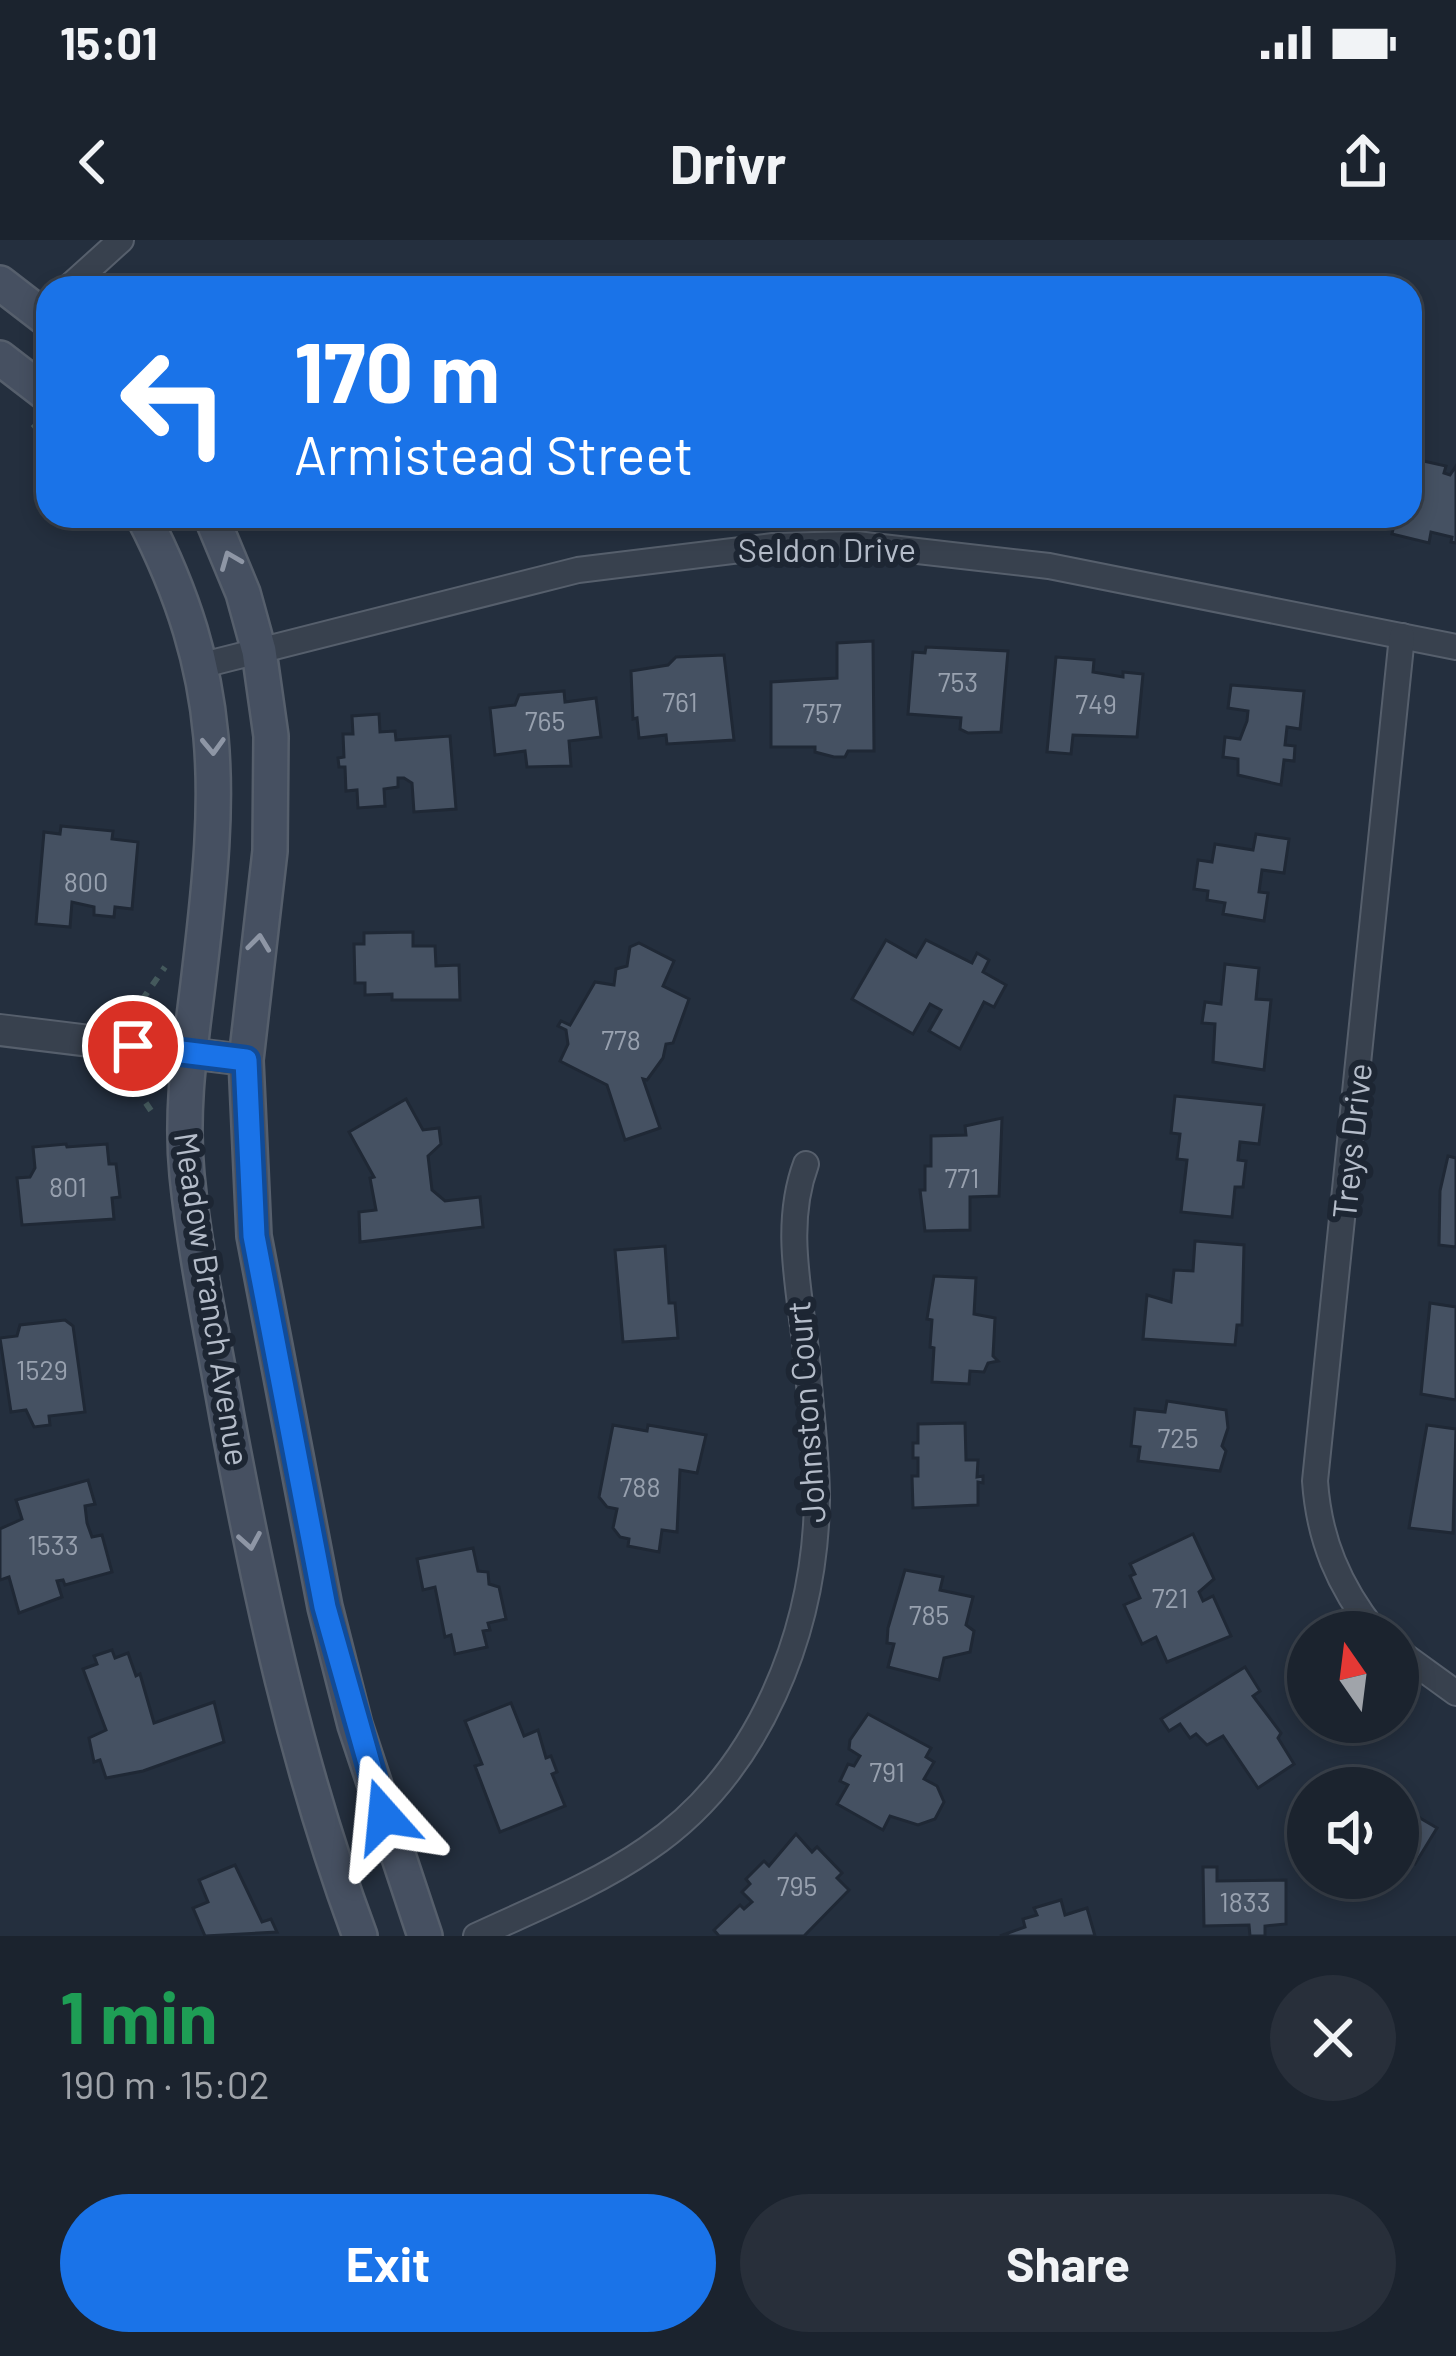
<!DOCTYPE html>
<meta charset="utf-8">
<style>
:root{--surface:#1b232e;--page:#282f3a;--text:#f1f3f6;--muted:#a0a4aa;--line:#39404a;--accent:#1a73e8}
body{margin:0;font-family:Barlow,sans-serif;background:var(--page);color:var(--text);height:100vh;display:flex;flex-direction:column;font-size:45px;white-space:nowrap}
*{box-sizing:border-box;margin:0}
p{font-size:39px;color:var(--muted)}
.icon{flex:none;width:66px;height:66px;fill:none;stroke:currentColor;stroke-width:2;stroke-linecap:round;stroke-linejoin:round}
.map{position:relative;height:1696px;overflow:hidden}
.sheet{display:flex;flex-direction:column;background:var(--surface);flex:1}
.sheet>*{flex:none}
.banner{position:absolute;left:36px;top:36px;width:1386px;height:252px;border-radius:36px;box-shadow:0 6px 18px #0003,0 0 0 3px var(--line);background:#1a73e8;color:#fff;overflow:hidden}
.needle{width:78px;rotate:346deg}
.buttons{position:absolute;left:1287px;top:1371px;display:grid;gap:24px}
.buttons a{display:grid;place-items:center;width:132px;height:132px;border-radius:50%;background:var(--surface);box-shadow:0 6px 18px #0003,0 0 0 3px var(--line);font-size:60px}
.pin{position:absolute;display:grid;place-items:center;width:102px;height:102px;color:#fff;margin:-51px;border:6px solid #fff;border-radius:50%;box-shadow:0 3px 12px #0007}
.me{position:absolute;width:132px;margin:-66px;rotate:342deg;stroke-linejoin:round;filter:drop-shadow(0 0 9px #0008)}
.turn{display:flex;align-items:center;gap:42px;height:252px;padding:0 60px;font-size:54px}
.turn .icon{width:156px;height:156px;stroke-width:2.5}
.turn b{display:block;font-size:84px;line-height:102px}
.round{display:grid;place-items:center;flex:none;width:126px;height:126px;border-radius:63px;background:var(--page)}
.headline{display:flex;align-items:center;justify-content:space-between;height:204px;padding:0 60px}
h1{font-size:72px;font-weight:700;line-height:90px;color:#1e9e55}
.cta{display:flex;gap:24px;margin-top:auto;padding:24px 60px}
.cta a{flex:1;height:138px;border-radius:72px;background:var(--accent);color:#fff;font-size:48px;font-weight:700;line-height:138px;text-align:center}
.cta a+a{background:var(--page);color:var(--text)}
.status{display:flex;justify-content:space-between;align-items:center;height:84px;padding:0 60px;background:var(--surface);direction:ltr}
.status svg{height:33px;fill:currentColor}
header{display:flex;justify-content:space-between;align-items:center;height:156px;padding:0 60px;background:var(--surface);font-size:54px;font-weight:700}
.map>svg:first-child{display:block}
.building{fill:#455162;stroke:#1f2835;stroke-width:3}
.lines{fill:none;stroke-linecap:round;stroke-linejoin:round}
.minor-casing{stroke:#565f6c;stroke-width:28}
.tertiary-casing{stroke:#565f6c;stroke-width:34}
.secondary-casing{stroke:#565f6c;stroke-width:38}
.path{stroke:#44595c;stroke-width:6;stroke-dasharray:9 9;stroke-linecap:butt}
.minor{stroke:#38414e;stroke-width:24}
.tertiary{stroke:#38414e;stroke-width:30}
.secondary{stroke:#465061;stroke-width:33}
.oneway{stroke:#8e96a5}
.route-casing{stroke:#114b97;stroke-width:30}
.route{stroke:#1a73e8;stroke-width:21}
.labels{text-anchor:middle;stroke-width:12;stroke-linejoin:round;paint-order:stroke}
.number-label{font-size:27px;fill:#98a1af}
.street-label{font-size:33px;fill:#b4bcc9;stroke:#1d2633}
</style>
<div class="status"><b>15:01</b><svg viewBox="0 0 49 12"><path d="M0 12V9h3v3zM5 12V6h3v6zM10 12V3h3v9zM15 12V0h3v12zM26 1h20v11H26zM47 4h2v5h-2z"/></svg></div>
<header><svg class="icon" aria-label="back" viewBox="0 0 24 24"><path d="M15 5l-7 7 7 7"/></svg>Drivr<svg class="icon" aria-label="share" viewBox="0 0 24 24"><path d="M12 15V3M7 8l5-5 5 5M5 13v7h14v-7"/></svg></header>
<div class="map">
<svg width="1456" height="1696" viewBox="0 0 1456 1696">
<rect width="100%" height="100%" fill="#242f3e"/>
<g class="building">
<polygon points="1419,220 1446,226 1444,233 1450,235 1456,226 1456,303 1451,302 1452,297 1431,292 1429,303 1392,294 1396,276 1410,276 1410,233 1416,234"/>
<polygon points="873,401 874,511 848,511 845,517 834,517 815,512 815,507 771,507 771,442 837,438 837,403"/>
<polygon points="926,407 1008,411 1001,492 968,493 960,489 961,478 908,474 913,412 925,413"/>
<polygon points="724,415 734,500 667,504 666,495 639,498 637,478 633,479 631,431 668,425 676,417"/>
<polygon points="1056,417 1094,420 1093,432 1123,437 1123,432 1143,434 1137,497 1073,495 1071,514 1047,512"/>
<polygon points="1231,445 1304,451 1300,489 1287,487 1285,505 1295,506 1294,521 1284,520 1281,545 1238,535 1238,519 1223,517 1225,497 1240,499 1247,481 1248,471 1228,468"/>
<polygon points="564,451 565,462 596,458 601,497 569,501 571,526 527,527 525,511 495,515 490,468 515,465 519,455"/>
<polygon points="379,474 380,492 395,491 396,500 450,496 456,569 414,572 412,543 404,538 398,538 398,547 384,549 385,566 358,568 357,550 346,551 345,527 339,527 338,518 344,517 343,494 353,494 352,476"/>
<polygon points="61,586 113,591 112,599 138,602 132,669 115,667 114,677 94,675 94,667 72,662 70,687 36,684 44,592 60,594"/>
<polygon points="1256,594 1289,599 1284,633 1262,630 1259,652 1268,653 1264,681 1223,674 1225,663 1207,660 1208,651 1194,649 1198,620 1212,622 1215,604 1253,610"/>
<polygon points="413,692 413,706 435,706 436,726 459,725 460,760 392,760 392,754 365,755 365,743 355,743 354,704 364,704 364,693"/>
<polygon points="886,700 916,717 926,700 972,723 977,713 989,720 983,732 1006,745 994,767 984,762 960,809 929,791 941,770 930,764 913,794 852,759"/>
<polygon points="639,703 674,721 663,746 689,759 673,803 666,804 663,818 647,840 643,839 660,888 625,900 607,845 560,821 568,804 566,790 558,786 561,781 570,785 595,742 614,745 616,729 627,726 630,707"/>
<polygon points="1225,724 1259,728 1256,759 1271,760 1264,830 1213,822 1215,784 1202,783 1205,762 1221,764"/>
<polygon points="1175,856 1264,865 1259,904 1240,902 1238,920 1246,921 1243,947 1235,947 1232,977 1181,972 1187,920 1177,919 1180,894 1171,893"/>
<polygon points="406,859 423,890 439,888 441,904 428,916 432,950 445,961 480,957 483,987 360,1002 359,972 376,970 370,938 374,937 349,892"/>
<polygon points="1002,878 999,956 970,957 970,990 925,991 920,950 925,950 925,926 931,926 931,896 966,895 965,886"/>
<polygon points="66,904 67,907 107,904 109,924 116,924 120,957 112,958 114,979 22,985 17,938 30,937 35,928 33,907"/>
<polygon points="1448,916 1456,918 1456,1007 1439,1005 1440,951"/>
<polygon points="1195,1001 1244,1005 1242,1085 1237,1085 1235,1105 1143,1099 1147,1055 1171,1062 1174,1030 1193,1031"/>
<polygon points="665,1006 669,1063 675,1063 678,1098 623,1102 615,1010"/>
<polygon points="934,1036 976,1038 974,1074 995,1078 993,1116 998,1121 988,1123 984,1132 970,1131 969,1144 932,1142 934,1108 930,1107 932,1080 927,1079"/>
<polygon points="1430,1063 1456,1067 1456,1160 1421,1154"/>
<polygon points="65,1080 73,1086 85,1172 49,1176 50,1185 34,1187 26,1170 11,1172 0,1098 17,1096 20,1085"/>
<polygon points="1167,1161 1226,1170 1228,1188 1222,1206 1226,1211 1220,1231 1138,1221 1140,1207 1131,1206 1135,1169 1165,1172"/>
<polygon points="965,1183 966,1220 978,1220 977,1237 983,1236 983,1243 978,1242 978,1265 913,1268 912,1236 918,1236 918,1218 913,1218 913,1203 918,1203 918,1184"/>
<polygon points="613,1185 647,1191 648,1185 706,1195 697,1233 680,1230 677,1292 662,1290 659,1312 628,1306 629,1299 620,1297 613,1288 617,1269 607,1267 599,1257"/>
<polygon points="1427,1185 1456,1189 1453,1293 1409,1288"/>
<polygon points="88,1240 95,1264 85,1266 87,1283 92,1297 102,1295 112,1332 65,1345 63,1340 57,1341 62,1357 19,1373 9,1337 0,1340 0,1289 22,1279 16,1260"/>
<polygon points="1193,1294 1214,1339 1199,1352 1203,1361 1213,1356 1231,1396 1167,1422 1156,1397 1142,1404 1124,1365 1140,1358 1130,1336 1135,1334 1130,1324"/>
<polygon points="473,1308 478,1331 488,1332 489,1344 499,1347 506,1379 488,1383 490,1390 483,1391 487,1407 455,1414 451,1395 445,1397 435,1347 423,1350 417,1319"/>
<polygon points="905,1330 943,1337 940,1350 973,1357 966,1385 974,1391 970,1412 944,1418 939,1440 888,1427 894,1404 887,1403 888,1388"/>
<polygon points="112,1410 115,1418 128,1413 136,1436 140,1434 154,1483 214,1462 224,1502 143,1531 106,1538 100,1520 94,1522 89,1498 106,1490 83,1429 97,1424 94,1416"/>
<polygon points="1245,1427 1260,1451 1253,1456 1281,1493 1278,1498 1294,1524 1258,1548 1223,1496 1207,1505 1196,1494 1190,1498 1180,1484 1169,1491 1161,1479"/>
<polygon points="511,1463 524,1496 538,1490 546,1518 551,1516 557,1532 552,1534 565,1566 500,1592 475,1526 482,1524 465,1481"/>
<polygon points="868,1474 931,1508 926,1517 934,1522 924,1539 937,1546 944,1562 935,1579 918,1585 890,1576 883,1590 837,1564 848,1545 840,1541 848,1524 854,1526 860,1516 849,1509 850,1500"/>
<polygon points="1398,1558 1411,1566 1408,1571 1437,1588 1415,1624 1398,1613"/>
<polygon points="796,1594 812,1612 817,1607 842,1633 837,1638 849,1650 804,1696 719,1696 714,1690 740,1665 744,1669 752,1662 742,1652 750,1644 746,1639 764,1621 769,1626"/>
<polygon points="235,1625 262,1682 271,1679 277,1692 205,1696 193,1668 208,1662 199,1640"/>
<polygon points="1203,1627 1217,1627 1217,1641 1286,1640 1286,1684 1265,1686 1265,1696 1250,1696 1249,1685 1204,1686"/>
<polygon points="1061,1660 1065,1675 1087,1668 1095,1696 1000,1696 1025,1687 1023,1679 1037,1675 1034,1668"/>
</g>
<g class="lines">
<defs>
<g id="minor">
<polyline points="68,48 121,0"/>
<polyline points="203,425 578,330 773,306 856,304 1049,326 1456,407"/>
<path d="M1375 1392C1339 1346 1319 1300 1315 1241L1402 396"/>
<polyline points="1398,1411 1456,1453"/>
<path d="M476 1696C534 1669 595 1645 647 1609 760 1533 815 1391 817 1260 817 1217 811 1174 808 1132 803 1062 781 991 806 924"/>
</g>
<polyline id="tertiary" points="0,790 246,820"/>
<g id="secondary">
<polyline points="0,43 48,80"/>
<polyline points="0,118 48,155"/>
<path d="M143 276C227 438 221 551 200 727 192 798 180 863 187 935 195 1016 213 1097 227 1177 260 1354 297 1527 360 1696"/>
<polyline points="211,276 243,353 259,411 271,496 270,611 246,820 254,996 325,1367 355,1485 425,1696"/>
</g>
</defs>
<use href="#minor" class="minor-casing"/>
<use href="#tertiary" class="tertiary-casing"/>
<use href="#secondary" class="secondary-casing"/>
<g class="path">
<polyline points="33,184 48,201"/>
<polyline points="137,777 142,760 165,727"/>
<polyline points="131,832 130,840 152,872"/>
</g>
<use href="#minor" class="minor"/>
<use href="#tertiary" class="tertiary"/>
<use href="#secondary" class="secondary"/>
</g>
<defs><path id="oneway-chevron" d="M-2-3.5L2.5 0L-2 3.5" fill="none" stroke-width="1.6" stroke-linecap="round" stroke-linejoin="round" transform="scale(3)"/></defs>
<g class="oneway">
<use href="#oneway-chevron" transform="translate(230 320) rotate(-112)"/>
<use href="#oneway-chevron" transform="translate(213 506) rotate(88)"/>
<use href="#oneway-chevron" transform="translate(259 703) rotate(-83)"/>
<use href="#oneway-chevron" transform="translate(250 1301) rotate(80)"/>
</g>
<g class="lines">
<defs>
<polyline id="route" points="133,806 246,820 254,996 325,1367 384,1576"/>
</defs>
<use href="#route" class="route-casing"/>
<use href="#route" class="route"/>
</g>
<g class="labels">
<g class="number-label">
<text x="958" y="452">753</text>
<text x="680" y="472">761</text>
<text x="1096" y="474">749</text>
<text x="822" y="483">757</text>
<text x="545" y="491">765</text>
<text x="86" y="652">800</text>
<text x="621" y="810">778</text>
<text x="962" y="948">771</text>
<text x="68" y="957">801</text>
<text x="42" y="1140">1529</text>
<text x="1178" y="1208">725</text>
<text x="640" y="1257">788</text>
<text x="53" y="1315">1533</text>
<text x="1170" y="1368">721</text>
<text x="929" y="1385">785</text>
<text x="887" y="1542">791</text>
<text x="797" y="1656">795</text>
<text x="1245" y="1672">1833</text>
</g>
<g class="street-label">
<text x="827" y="322">Seldon Drive</text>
<text transform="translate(1352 901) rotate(-84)" y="12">Treys Drive</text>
<text transform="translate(212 1059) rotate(81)" y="12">Meadow Branch Avenue</text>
<text transform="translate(806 1172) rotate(-94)" y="12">Johnston Court</text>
</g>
</g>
</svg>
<div class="buttons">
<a><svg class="needle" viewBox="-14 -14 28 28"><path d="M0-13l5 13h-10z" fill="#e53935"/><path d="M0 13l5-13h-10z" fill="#a0a4aa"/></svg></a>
<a><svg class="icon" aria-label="sound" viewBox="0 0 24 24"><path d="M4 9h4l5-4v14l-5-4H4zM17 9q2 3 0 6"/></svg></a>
</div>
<div class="pin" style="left:133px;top:806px;background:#d93025"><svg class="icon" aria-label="arrive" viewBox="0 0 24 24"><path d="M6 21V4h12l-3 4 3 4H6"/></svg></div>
<svg class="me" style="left:384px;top:1576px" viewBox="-20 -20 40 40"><path d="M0-17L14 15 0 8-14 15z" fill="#1a73e8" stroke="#fff" stroke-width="4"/></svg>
<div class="banner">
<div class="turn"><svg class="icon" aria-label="left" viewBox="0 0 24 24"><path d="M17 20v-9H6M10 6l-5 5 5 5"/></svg><div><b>170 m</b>Armistead Street</div></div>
</div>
</div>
<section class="sheet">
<div class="headline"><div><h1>1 min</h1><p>190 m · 15:02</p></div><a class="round"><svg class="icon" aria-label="close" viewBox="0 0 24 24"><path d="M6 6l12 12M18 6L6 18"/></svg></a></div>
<div class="cta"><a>Exit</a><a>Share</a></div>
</section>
